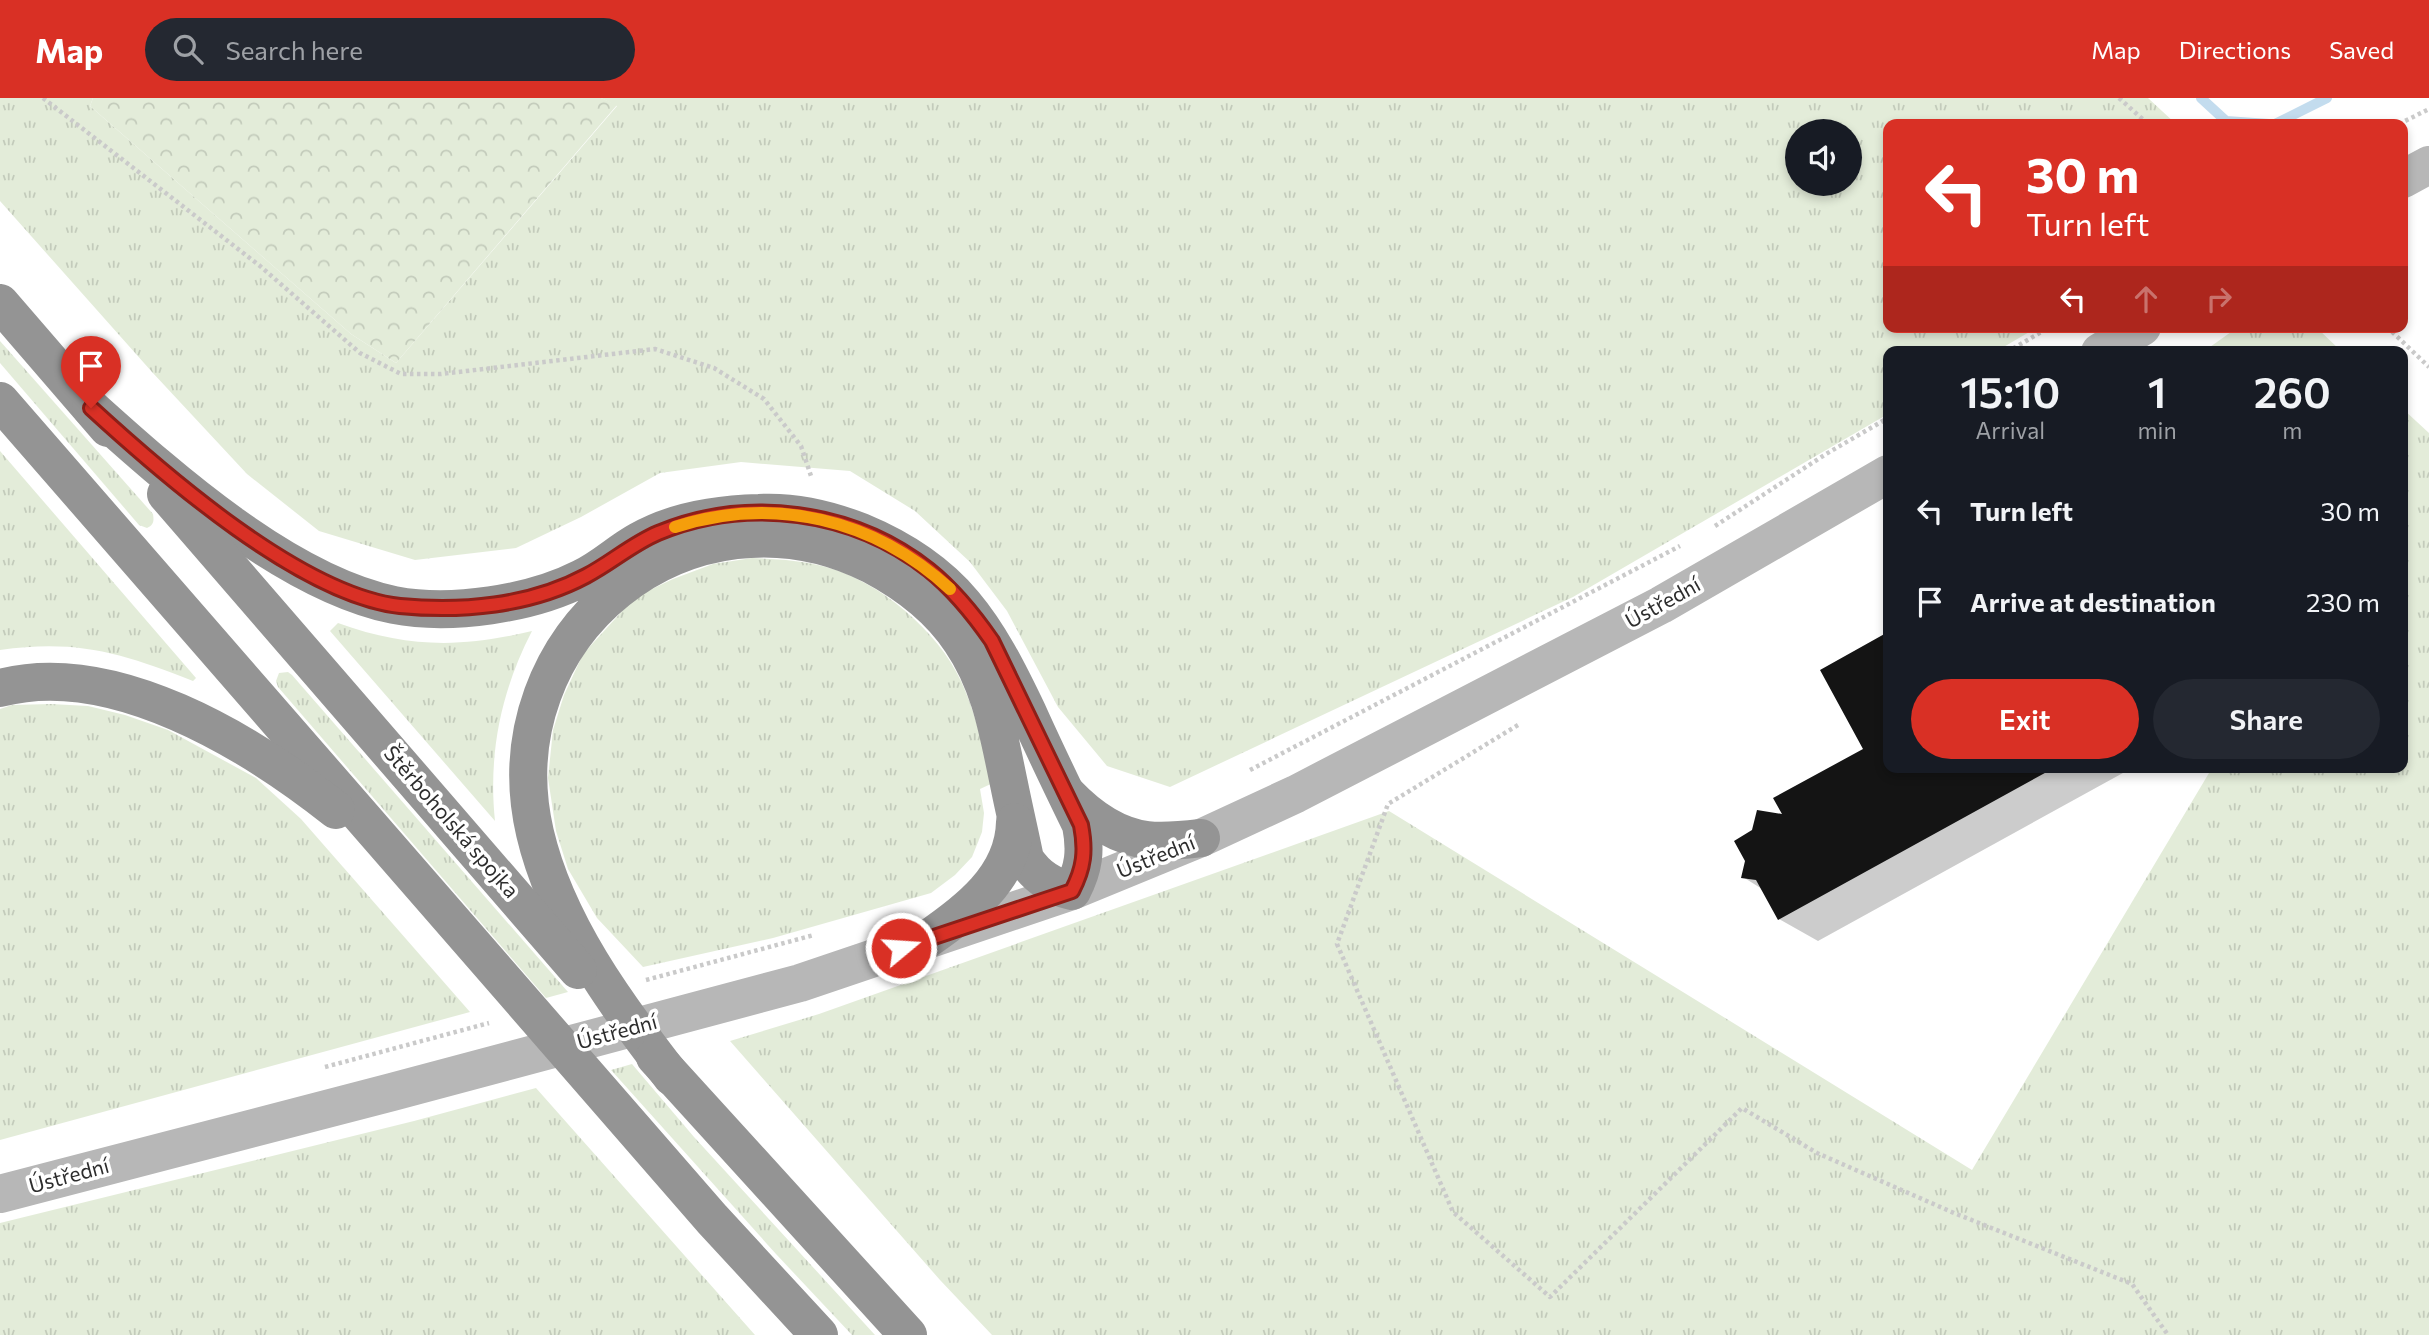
<!DOCTYPE html>
<meta charset="utf-8">
<style>
:root{--surface:#171b24;--page:#242831;--text:#f1f3f6;--muted:#9ea1a6;--accent:#d93025}
body{margin:0;font-family:Commissioner,sans-serif;background:var(--page);color:var(--text);height:100vh;display:flex;flex-direction:column;font-size:26px;white-space:nowrap}
*{box-sizing:border-box;margin:0}
p{font-size:23px;color:var(--muted)}
.icon{flex:none;width:38px;height:38px;fill:none;stroke:currentColor;stroke-width:2;stroke-linecap:round;stroke-linejoin:round}
.map{position:relative;flex:1;overflow:hidden}
.side{position:absolute;left:1883px;top:248px;width:525px;height:427px;display:flex;flex-direction:column;background:var(--surface);border-radius:14px;box-shadow:0 4px 10px #0003}
.side>*{flex:none}
.guide{position:absolute;left:1883px;top:21px;width:525px;height:214px;border-radius:14px;box-shadow:0 4px 10px #0003;background:#d93025;color:#fff;overflow:hidden}
.fabs{position:absolute;left:1785px;top:21px;display:grid;gap:14px}
.fabs a{display:grid;place-items:center;width:77px;height:77px;border-radius:50%;background:var(--surface);box-shadow:0 4px 10px #0003;font-size:35px}
.pin{position:absolute;display:grid;place-items:center;width:60px;height:60px;color:#fff;margin:-72px -30px;border-radius:50% 50% 50% 0;rotate:-45deg;box-shadow:0 0 7px #0007}
.pin .icon{rotate:45deg}
.me{position:absolute;width:77px;margin:-38px;rotate:72deg;stroke-linejoin:round;filter:drop-shadow(0 0 5px #0008)}
.turn{display:flex;align-items:center;gap:24px;height:147px;padding:0 28px;font-size:32px}
.turn .icon{width:91px;height:91px;stroke-width:2.5}
.turn b{display:block;font-size:49px;line-height:60px}
.lanes{display:flex;align-items:center;height:66px;padding:0 28px;background:#0003;justify-content:center;gap:35px;direction:ltr}
.lanes .off{opacity:.35}
.eta{display:flex;justify-content:space-evenly;align-items:center;height:119px;text-align:center}
.eta b{font-size:42px;font-weight:600;line-height:49px}
.action{display:flex;gap:14px;margin-top:auto;padding:14px 28px}
.action a{flex:1;height:80px;border-radius:42px;background:var(--accent);color:#fff;font-size:28px;font-weight:600;line-height:80px;text-align:center}
.action a+a{background:var(--page);color:var(--text)}
ul{padding:0;list-style:none}
li{display:flex;align-items:center;gap:21px;height:91px;padding:0 28px}
li div{flex:1}
li b{display:block;font-size:26px}
li em{font-style:normal}
header{display:flex;align-items:center;gap:42px;box-sizing:border-box;height:98px;padding:0 35px;background:var(--accent);color:#fff}
header strong{font-size:33px}
nav{display:flex;gap:38px;margin-inline-start:auto;font-size:24px}
.search{width:490px;height:63px;background:var(--page);display:flex;align-items:center;gap:18px;box-sizing:border-box;padding:0 24px;border-radius:38px;color:var(--muted);font-size:26px}
.map>svg:first-child{display:block}
.grass{fill:url(#grass-tufts);fill-rule:evenodd}
.forest{fill:url(#forest-crowns)}
.shadow{fill:#0003}
.lines{fill:none;stroke-linecap:round;stroke-linejoin:round}
.stream{stroke:#c3dcee;stroke-width:10}
.building{fill:#141414}
.path{stroke:#cacaca;stroke-width:4.5;stroke-dasharray:3.5 3.5;stroke-linecap:butt}
.secondary{stroke:#b7b7b7;stroke-width:38}
.highway{stroke:#949494;stroke-width:38}
.route-casing{stroke:#8d1f18;stroke-width:18}
.route{stroke:#d93025;stroke-width:12}
.slow{stroke:#f59e0b;stroke-width:12}
.labels{text-anchor:middle;stroke-width:7;stroke-linejoin:round;paint-order:stroke}
.street-label{font-size:21px;fill:#2d2d2d;stroke:#fff}
</style>
<header>
<strong>Map</strong>
<div class="search"><svg class="icon" aria-label="search" viewBox="0 0 24 24"><circle cx="10" cy="10" r="6"/><path d="M15 15l6 6"/></svg>Search here</div>
<nav><a>Map</a><a>Directions</a><a>Saved</a></nav>
</header>
<div class="map">
<svg width="2429" height="1237" viewBox="0 0 2429 1237">
<defs>
<pattern id="grass-tufts" width="24" height="20" patternUnits="userSpaceOnUse" patternTransform="scale(1.75)"><rect width="24" height="20" fill="#e3ecd9"/><path d="M3 7l-1-3M5 7V3M7 7l1-3M15 17l-1-3M17 17v-4M19 17l1-3" fill="none" stroke="#c3cbbb"/></pattern>
<pattern id="forest-crowns" width="20" height="18" patternUnits="userSpaceOnUse" patternTransform="scale(1.75)"><rect width="20" height="18" fill="#e3ecd9"/><path d="M2 6a3 3 0 1 1 6 0M12 15a3 3 0 1 1 6 0" fill="none" stroke="#c3cbbb"/></pattern>
</defs>
<rect width="100%" height="100%" fill="#fff"/>
<g class="grass">
<path d="M0 0H93L90 8 351 236 396 265 617 8 601 0H2148L2176 26H1888V229H2038L1995 254H1888V316L1573 499 1170 689 1107 668 1058 609 1007 513 970 464 915 413 850 373 741 364 660 375 581 419 516 450 415 462 319 433 247 376 152 274 0 103ZM1797 33H1850V86H1797Z"/>
<polygon points="2238,229 2316,229 2342,254 2203,254"/>
<path d="M0 243 153 416C154 423 154 427 147 430L139 427 0 265Z"/>
<polygon points="2403,311 2429,335 2429,1237 992,1237 940,1182 730,943 819,916 1389,713 1972,1072 2212,670 2403,670"/>
<path d="M0 353 196 580 193 583C122 555 77 541 0 552Z"/>
<path d="M752 460C777 461 801 462 826 469 879 483 938 533 961 583 976 615 983 652 993 685L980 691 984 715 982 734 972 759 955 777 931 795 773 840 643 869 597 820 568 771 556 733 548 680 553 632 564 597 583 556 635 499 673 481 713 466Z"/>
<path d="M338 525C407 550 462 550 532 533 501 593 488 656 495 723L330 533Z"/>
<polygon points="288,574 292,577 568,894 546,900 278,589 276,583 279,575"/>
<polygon points="51,606 88,608 125,617 168,632 256,680 301,721 470,914 0,1042 0,611 12,607"/>
<polygon points="632,966 694,1039 875,1237 852,1237 776,1156 611,972"/>
<polygon points="536,990 755,1237 0,1237 0,1125 414,1023"/>
</g>
<polygon class="forest" points="93,0 601,0 617,7 396,265 351,236 90,8"/>
<polygon class="shadow" points="1888,536 1888,670 2132,670 1818,843 1779,821 1762,791 1743,779 1754,733 1786,718 1865,651 1822,573"/>
<g class="lines">
<g class="stream">
<polyline points="2201,0 2226,23 2269,26"/>
<polyline points="2275,26 2327,0"/>
</g>
</g>
<polygon class="building" points="1888,534 1888,670 2054,670 1778,822 1756,782 1741,780 1745,763 1734,743 1752,732 1757,712 1782,716 1773,700 1863,651 1820,572"/>
<g class="lines">
<g class="path">
<polyline points="43,0 260,168 360,255 401,276 441,276 655,251 714,270 764,301 801,348 812,381"/>
<polyline points="2119,0 2148,26"/>
<polyline points="2399,26 2429,11"/>
<polyline points="2387,229 2429,269"/>
<polyline points="2007,254 2050,229"/>
<polyline points="1715,428 1826,356 1888,320"/>
<polyline points="1518,627 1388,706 1337,846 1453,1114 1550,1199 1742,1010 1817,1055 1954,1115 2132,1186 2168,1237"/>
<polyline points="1250,672 1680,448"/>
<polyline points="646,882 814,837"/>
<polyline points="325,969 489,925"/>
</g>
<g class="secondary">
<polyline points="2403,81 2429,67"/>
<polyline points="2100,254 2142,229"/>
<polyline points="0,1096 392,994 800,885 1072,793 1201,740 1296,696 1661,507 1888,376"/>
</g>
<g class="highway">
<polyline points="0,205 108,330"/>
<polyline points="0,303 712,1121 819,1237"/>
<path d="M91 310C171 382 287 485 394 507 451 518 531 506 582 480 603 470 619 454 639 443 674 423 719 416 759 415 794 413 828 421 861 434 955 473 986 527 1028 615 1045 653 1063 690 1081 727 1086 753 1084 770 1072 793 1051 788 1037 779 1025 761 1020 736 1014 711 1009 686 998 634 991 587 961 543 939 510 906 485 872 467 689 375 489 537 535 735 556 825 616 907 672 979"/>
<polyline points="166,396 578,872"/>
<path d="M0 590C113 560 250 644 336 712"/>
<path d="M1067 696C1088 718 1116 738 1147 742 1165 744 1183 742 1201 740"/>
<path d="M926 842C967 814 1014 779 1015 724"/>
<polyline points="655,959 908,1237"/>
</g>
</g>
<g class="lines">
<defs>
<path id="route" d="M91 310C163 376 301 497 400 508 461 514 530 508 586 478 611 465 632 446 658 435 747 398 853 412 929 472 954 492 974 517 992 543L1081 727C1086 753 1084 770 1072 793L901 850"/>
</defs>
<use href="#route" class="route-casing"/>
<use href="#route" class="route"/>
<path class="slow" d="M675 429C774 397 874 421 950 491"/>
</g>
<g class="labels">
<g class="street-label">
<text transform="translate(1663 505) rotate(-29)" y="7">Ústřední</text>
<text transform="translate(451 724) rotate(49)" y="7">Štěrboholská spojka</text>
<text transform="translate(1156 759) rotate(-22)" y="7">Ústřední</text>
<text transform="translate(617 934) rotate(-15)" y="7">Ústřední</text>
<text transform="translate(69 1078) rotate(-15)" y="7">Ústřední</text>
</g>
</g>
</svg>
<div class="fabs">
<a><svg class="icon" aria-label="sound" viewBox="0 0 24 24"><path d="M4 9h4l5-4v14l-5-4H4zM17 9q2 3 0 6"/></svg></a>
</div>
<div class="pin" style="left:91px;top:310px;background:#d93025"><svg class="icon" aria-label="arrive" viewBox="0 0 24 24"><path d="M6 21V4h12l-3 4 3 4H6"/></svg></div>
<svg class="me" style="left:901px;top:850px" viewBox="-20 -20 40 40"><circle r="17" fill="#d93025" stroke="#fff" stroke-width="3"/><path d="M0-11L8 9 0 5-8 9z" fill="#fff"/></svg>
<div class="guide">
<div class="turn"><svg class="icon" aria-label="left" viewBox="0 0 24 24"><path d="M17 20v-9H6M10 6l-5 5 5 5"/></svg><div><b>30 m</b>Turn left</div></div>
<div class="lanes"><svg class="icon" aria-label="left" viewBox="0 0 24 24"><path d="M17 20v-9H6M10 6l-5 5 5 5"/></svg><svg class="icon off" aria-label="ahead" viewBox="0 0 24 24"><path d="M12 20V5M6 11l6-6 6 6"/></svg><svg class="icon off" aria-label="right" viewBox="0 0 24 24"><path d="M7 20v-9h11M14 6l5 5-5 5"/></svg></div>
</div>
<section class="side">
<div class="eta">
<div><b>15:10</b><p>Arrival</p></div>
<div><b>1</b><p>min</p></div>
<div><b>260</b><p>m</p></div>
</div>
<ul>
<li><svg class="icon" aria-label="left" viewBox="0 0 24 24"><path d="M17 20v-9H6M10 6l-5 5 5 5"/></svg><div><b>Turn left</b></div><em>30 m</em></li>
<li><svg class="icon" aria-label="arrive" viewBox="0 0 24 24"><path d="M6 21V4h12l-3 4 3 4H6"/></svg><div><b>Arrive at destination</b></div><em>230 m</em></li>
</ul>
<div class="action"><a>Exit</a><a>Share</a></div>
</section>
</div>
